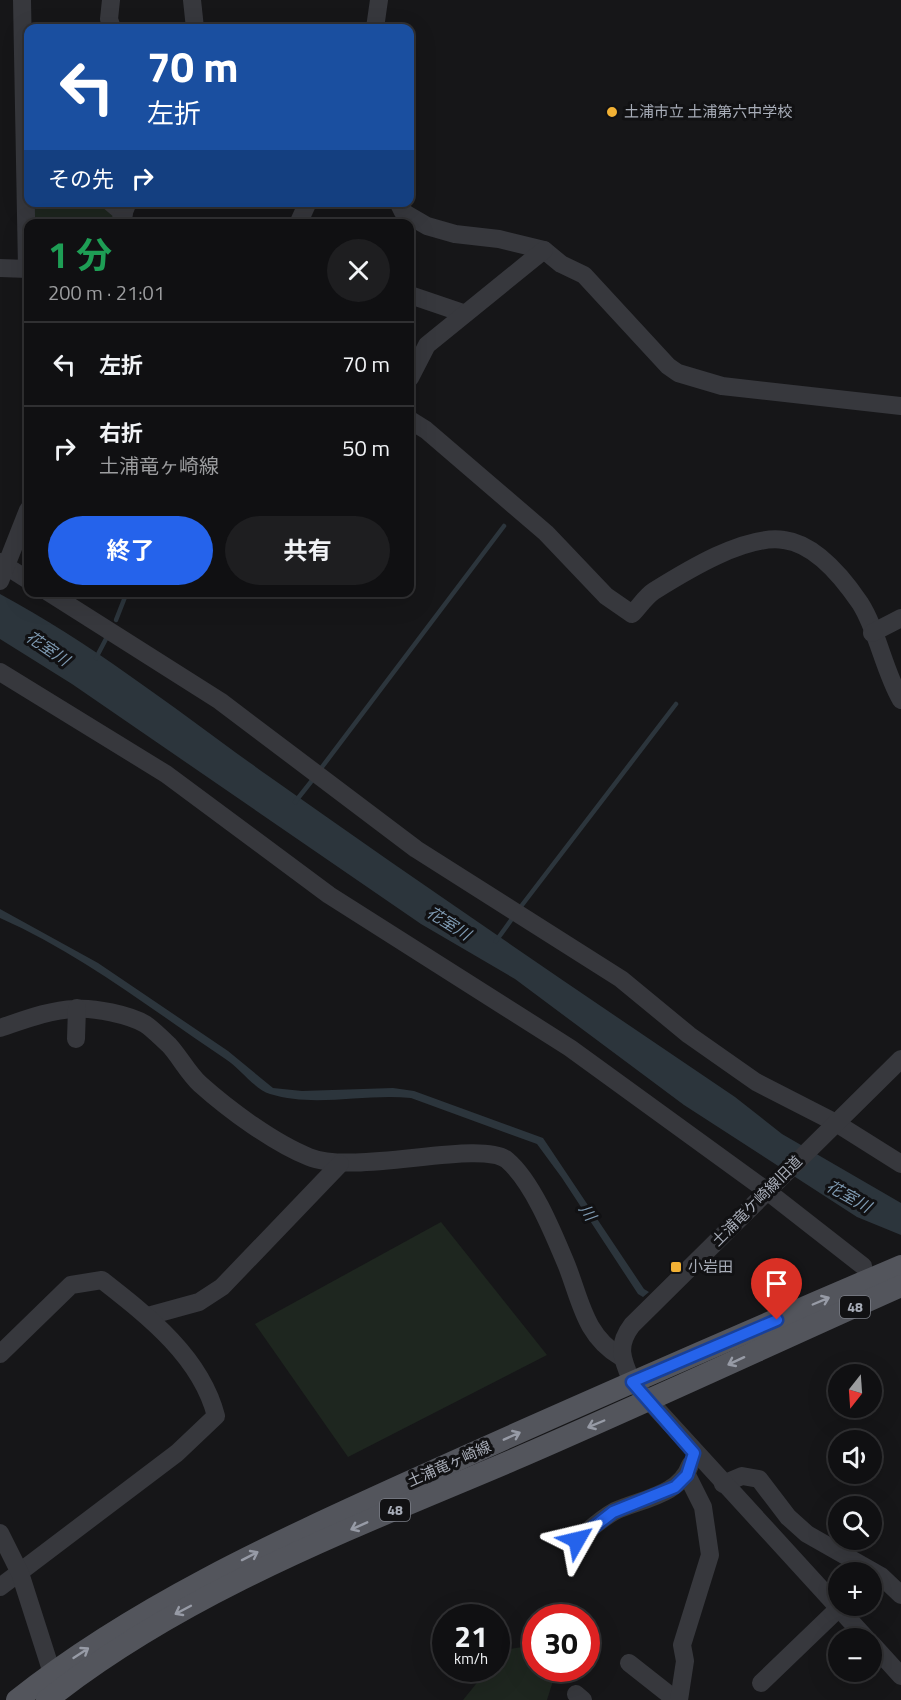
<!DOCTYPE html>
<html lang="ja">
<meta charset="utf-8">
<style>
:root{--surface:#101012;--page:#1e1e20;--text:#f1f3f6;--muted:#9c9d9f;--line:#303032;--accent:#2563eb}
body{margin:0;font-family:"Titillium Web","Noto Sans JP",sans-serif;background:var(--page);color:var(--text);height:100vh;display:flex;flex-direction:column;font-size:22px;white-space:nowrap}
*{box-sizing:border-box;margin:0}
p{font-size:20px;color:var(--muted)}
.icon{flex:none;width:33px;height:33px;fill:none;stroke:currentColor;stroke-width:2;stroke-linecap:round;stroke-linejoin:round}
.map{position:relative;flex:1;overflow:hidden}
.panel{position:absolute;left:24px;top:219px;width:390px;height:378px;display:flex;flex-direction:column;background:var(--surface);border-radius:12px;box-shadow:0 6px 24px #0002,0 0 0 2px var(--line)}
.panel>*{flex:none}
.hud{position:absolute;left:24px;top:24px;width:390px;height:183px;border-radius:12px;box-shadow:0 6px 24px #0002,0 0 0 2px var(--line);background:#1a4fa0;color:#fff;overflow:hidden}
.needle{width:39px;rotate:197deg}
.buttons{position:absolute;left:828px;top:1364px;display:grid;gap:12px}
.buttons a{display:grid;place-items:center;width:54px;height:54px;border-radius:50%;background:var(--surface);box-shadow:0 6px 24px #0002,0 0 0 2px var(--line);font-size:30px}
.speed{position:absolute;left:432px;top:1604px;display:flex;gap:12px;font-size:30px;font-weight:700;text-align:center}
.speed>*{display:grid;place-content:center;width:78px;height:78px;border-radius:50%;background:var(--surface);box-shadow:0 6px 24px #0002,0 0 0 2px var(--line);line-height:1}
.speed small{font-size:15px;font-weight:400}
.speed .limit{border:9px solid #d22;background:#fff;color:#111}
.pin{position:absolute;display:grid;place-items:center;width:51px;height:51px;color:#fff;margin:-62px -26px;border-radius:50% 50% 50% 0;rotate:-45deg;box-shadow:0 0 6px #0007}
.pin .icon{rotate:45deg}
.me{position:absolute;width:66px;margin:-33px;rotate:53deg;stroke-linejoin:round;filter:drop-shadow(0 0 4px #0008)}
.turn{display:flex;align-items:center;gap:21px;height:126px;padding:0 24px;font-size:27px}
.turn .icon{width:78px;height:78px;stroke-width:2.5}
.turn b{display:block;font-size:42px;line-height:51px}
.then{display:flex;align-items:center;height:57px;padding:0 24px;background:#0003;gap:12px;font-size:22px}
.round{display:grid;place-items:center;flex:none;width:63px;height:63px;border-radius:32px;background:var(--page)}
.summary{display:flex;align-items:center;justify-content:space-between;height:102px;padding:0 24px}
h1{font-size:36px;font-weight:700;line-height:45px;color:#1e9e55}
.primary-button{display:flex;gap:12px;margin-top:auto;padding:12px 24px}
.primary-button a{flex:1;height:69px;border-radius:36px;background:var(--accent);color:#fff;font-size:24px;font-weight:700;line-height:69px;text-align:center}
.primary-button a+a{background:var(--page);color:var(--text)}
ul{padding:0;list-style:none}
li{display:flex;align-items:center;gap:18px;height:84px;padding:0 24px;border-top:2px solid var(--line)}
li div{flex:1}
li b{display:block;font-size:22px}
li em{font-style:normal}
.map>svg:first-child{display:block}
.green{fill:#1e261f}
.water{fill:#2c353c}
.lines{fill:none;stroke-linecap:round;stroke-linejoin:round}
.stream{stroke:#2c353c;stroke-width:4.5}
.minor{stroke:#37383d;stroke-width:18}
.major{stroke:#53555c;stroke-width:22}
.oneway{stroke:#979ba6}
.route-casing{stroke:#184099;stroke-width:15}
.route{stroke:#2563eb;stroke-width:10}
.poi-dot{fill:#f2b134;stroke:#111113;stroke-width:2}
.labels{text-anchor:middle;stroke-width:6;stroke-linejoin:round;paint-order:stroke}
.shield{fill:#111113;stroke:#7b7e86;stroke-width:1.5}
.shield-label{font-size:14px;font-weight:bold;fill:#a8adb8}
.poi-label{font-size:15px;fill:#a8adb8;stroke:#111113;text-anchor:start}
.street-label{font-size:15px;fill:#a8adb8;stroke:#111113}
.water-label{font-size:16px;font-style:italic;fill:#7f9bb3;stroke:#111113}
</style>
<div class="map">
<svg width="901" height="1700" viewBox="0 0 901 1700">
<rect width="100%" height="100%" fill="#161618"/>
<g class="green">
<polygon points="28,202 110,203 119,223 28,224"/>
<polygon points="441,1222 547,1355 348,1457 255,1324"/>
<polygon points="535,1645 536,1668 557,1668 547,1700 463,1700 489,1668 496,1668 497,1658 503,1650"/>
</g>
<g class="water">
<path d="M0 594C95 645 180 713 267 775 421 884 578 991 735 1097L782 1134 901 1203V1235L857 1217 684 1105 515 979 421 924 72 684 0 639Z"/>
<path d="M0 909 98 963 228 1051 273 1088 302 1091 393 1088 414 1091 543 1138 644 1289 649 1292 643 1297 638 1294 562 1178 537 1144 411 1098C365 1093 315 1108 270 1094 254 1089 239 1067 224 1058 151 1009 81 954 0 918Z"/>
</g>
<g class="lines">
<g class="stream">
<polyline points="116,620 127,592"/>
<polyline points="96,658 107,637"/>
<polyline points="319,771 504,526"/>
<polyline points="295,802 314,778"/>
<polyline points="519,909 676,704"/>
<polyline points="496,941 514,916"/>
</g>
<g class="minor">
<polyline points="22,0 27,269"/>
<polyline points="111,0 109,19 112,28"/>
<polyline points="192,0 195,28"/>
<polyline points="375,28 379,0"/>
<polyline points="110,202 124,214"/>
<polyline points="398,202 403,212 427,226 455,234 499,239 544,250 561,264 584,275 668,366 678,373 722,386 901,406"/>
<polyline points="119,224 128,202"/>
<polyline points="298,224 308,202"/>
<polyline points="0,268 28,269"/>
<polyline points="410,295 463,313"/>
<polyline points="410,378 427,345 544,250"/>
<path d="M410 420 426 430 546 533 606 596 632 614C639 607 646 596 654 591 686 571 746 534 784 540 816 544 843 578 860 603 877 629 884 671 901 700"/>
<polyline points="0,562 28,580"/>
<polyline points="0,581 28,510"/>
<polyline points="48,592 220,701 416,849 621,979 689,1035 756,1082 836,1123 901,1164"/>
<polyline points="872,633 901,618"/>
<polyline points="0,672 166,774 329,895 570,1048 767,1191 863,1266"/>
<path d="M0 1028C24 1020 49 1010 75 1009 93 1007 130 1015 145 1024 153 1029 162 1039 169 1045 180 1057 188 1073 200 1084 229 1110 274 1143 309 1157 355 1176 480 1139 507 1160 533 1182 554 1235 567 1266 581 1302 585 1336 621 1357"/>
<polyline points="76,1039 77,1008"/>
<polyline points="148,1316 199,1302 222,1287 340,1164"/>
<path d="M0 1354 71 1285 102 1280C148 1316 201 1357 216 1416L177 1453 0 1587"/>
<polyline points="723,1484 742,1476 759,1479 788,1517 807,1534 881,1576 901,1595"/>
<polyline points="0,1533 20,1573 52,1673 51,1687"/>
<path d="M577 1540C589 1530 602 1518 615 1511 641 1499 680 1495 690 1465"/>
<path d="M866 1638 632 1382C622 1359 616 1346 632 1325L901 1059"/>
<polyline points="872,1644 901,1676"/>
<polyline points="629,1663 676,1700"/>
<polyline points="761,1683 839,1608"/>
<polyline points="576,1694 583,1700"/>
<polyline points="679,1700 685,1661 682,1645 710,1555 703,1507 687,1475"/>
</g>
<g class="major">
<path d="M17 1700C142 1601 288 1537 433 1471 588 1401 744 1333 901 1266"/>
<path d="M47 1700C184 1591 353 1528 513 1460 643 1404 771 1344 901 1286"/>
</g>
</g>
<defs><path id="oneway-shaft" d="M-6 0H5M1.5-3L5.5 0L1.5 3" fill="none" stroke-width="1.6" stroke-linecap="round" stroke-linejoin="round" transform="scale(1.5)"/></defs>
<g class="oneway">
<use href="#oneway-shaft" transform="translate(821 1301) rotate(-23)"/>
<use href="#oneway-shaft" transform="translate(736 1361) rotate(155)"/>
<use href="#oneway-shaft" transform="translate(596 1424) rotate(157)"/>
<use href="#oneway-shaft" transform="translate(512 1436) rotate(-24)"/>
<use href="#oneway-shaft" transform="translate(359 1526) rotate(156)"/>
<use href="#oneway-shaft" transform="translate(250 1556) rotate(-27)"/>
<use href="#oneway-shaft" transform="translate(183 1610) rotate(152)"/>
<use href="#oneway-shaft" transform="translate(81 1653) rotate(-33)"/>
</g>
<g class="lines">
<defs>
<polyline id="route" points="577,1540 613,1512 675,1487 687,1475 694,1453 632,1382 777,1320"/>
</defs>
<use href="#route" class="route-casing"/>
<use href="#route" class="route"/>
</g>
<g class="poi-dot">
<circle cx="612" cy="112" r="6"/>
<rect x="670" y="1261" width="12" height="12" rx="3"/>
</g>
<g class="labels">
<g class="shield">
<rect x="840" y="1296" width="30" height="22" rx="4.5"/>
<rect x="380" y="1499" width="30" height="22" rx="4.5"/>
</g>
<g class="shield-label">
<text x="855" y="1312">48</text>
<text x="395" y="1515">48</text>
</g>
<g class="poi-label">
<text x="624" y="117">土浦市立 土浦第六中学校</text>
<text x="688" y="1272">小岩田</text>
</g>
<g class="street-label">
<text transform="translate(757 1201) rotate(-45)" y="5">土浦竜ケ崎線旧道</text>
<text transform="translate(449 1464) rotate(-24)" y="5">土浦竜ヶ崎線</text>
</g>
<g class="water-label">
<text transform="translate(48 648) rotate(34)" y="6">花室川</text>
<text transform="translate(449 923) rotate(32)" y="6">花室川</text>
<text transform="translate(849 1196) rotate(29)" y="6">花室川</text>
<text transform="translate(588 1212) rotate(56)" y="6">川</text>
</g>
</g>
</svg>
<div class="buttons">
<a><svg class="needle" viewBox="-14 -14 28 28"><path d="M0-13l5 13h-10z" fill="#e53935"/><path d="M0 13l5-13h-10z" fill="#9c9d9f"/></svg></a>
<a><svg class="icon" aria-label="sound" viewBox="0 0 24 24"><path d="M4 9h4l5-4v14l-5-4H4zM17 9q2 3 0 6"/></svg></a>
<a><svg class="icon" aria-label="search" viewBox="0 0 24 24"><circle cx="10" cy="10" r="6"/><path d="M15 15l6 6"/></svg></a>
<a>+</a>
<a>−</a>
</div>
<div class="speed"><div>21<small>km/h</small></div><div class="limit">30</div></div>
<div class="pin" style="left:777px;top:1320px;background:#d93025"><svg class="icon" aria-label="arrive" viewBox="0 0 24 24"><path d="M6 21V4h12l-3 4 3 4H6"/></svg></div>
<svg class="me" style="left:577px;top:1540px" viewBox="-20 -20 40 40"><path d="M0-17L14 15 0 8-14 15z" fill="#2563eb" stroke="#fff" stroke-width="4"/></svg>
<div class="hud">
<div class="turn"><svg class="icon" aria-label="left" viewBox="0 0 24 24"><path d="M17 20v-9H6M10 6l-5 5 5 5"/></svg><div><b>70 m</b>左折</div></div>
<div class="then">その先<svg class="icon" aria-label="right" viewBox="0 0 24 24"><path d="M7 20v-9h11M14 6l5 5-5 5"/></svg></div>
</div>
<section class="panel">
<div class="summary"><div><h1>1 分</h1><p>200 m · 21:01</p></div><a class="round"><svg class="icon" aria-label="close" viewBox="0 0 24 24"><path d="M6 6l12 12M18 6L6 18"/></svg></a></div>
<ul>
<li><svg class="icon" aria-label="left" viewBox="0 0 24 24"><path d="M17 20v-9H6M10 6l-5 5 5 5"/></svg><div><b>左折</b></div><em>70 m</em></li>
<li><svg class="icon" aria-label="right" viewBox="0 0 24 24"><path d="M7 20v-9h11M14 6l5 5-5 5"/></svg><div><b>右折</b><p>土浦竜ヶ崎線</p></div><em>50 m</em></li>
</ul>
<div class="primary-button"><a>終了</a><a>共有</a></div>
</section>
</div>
